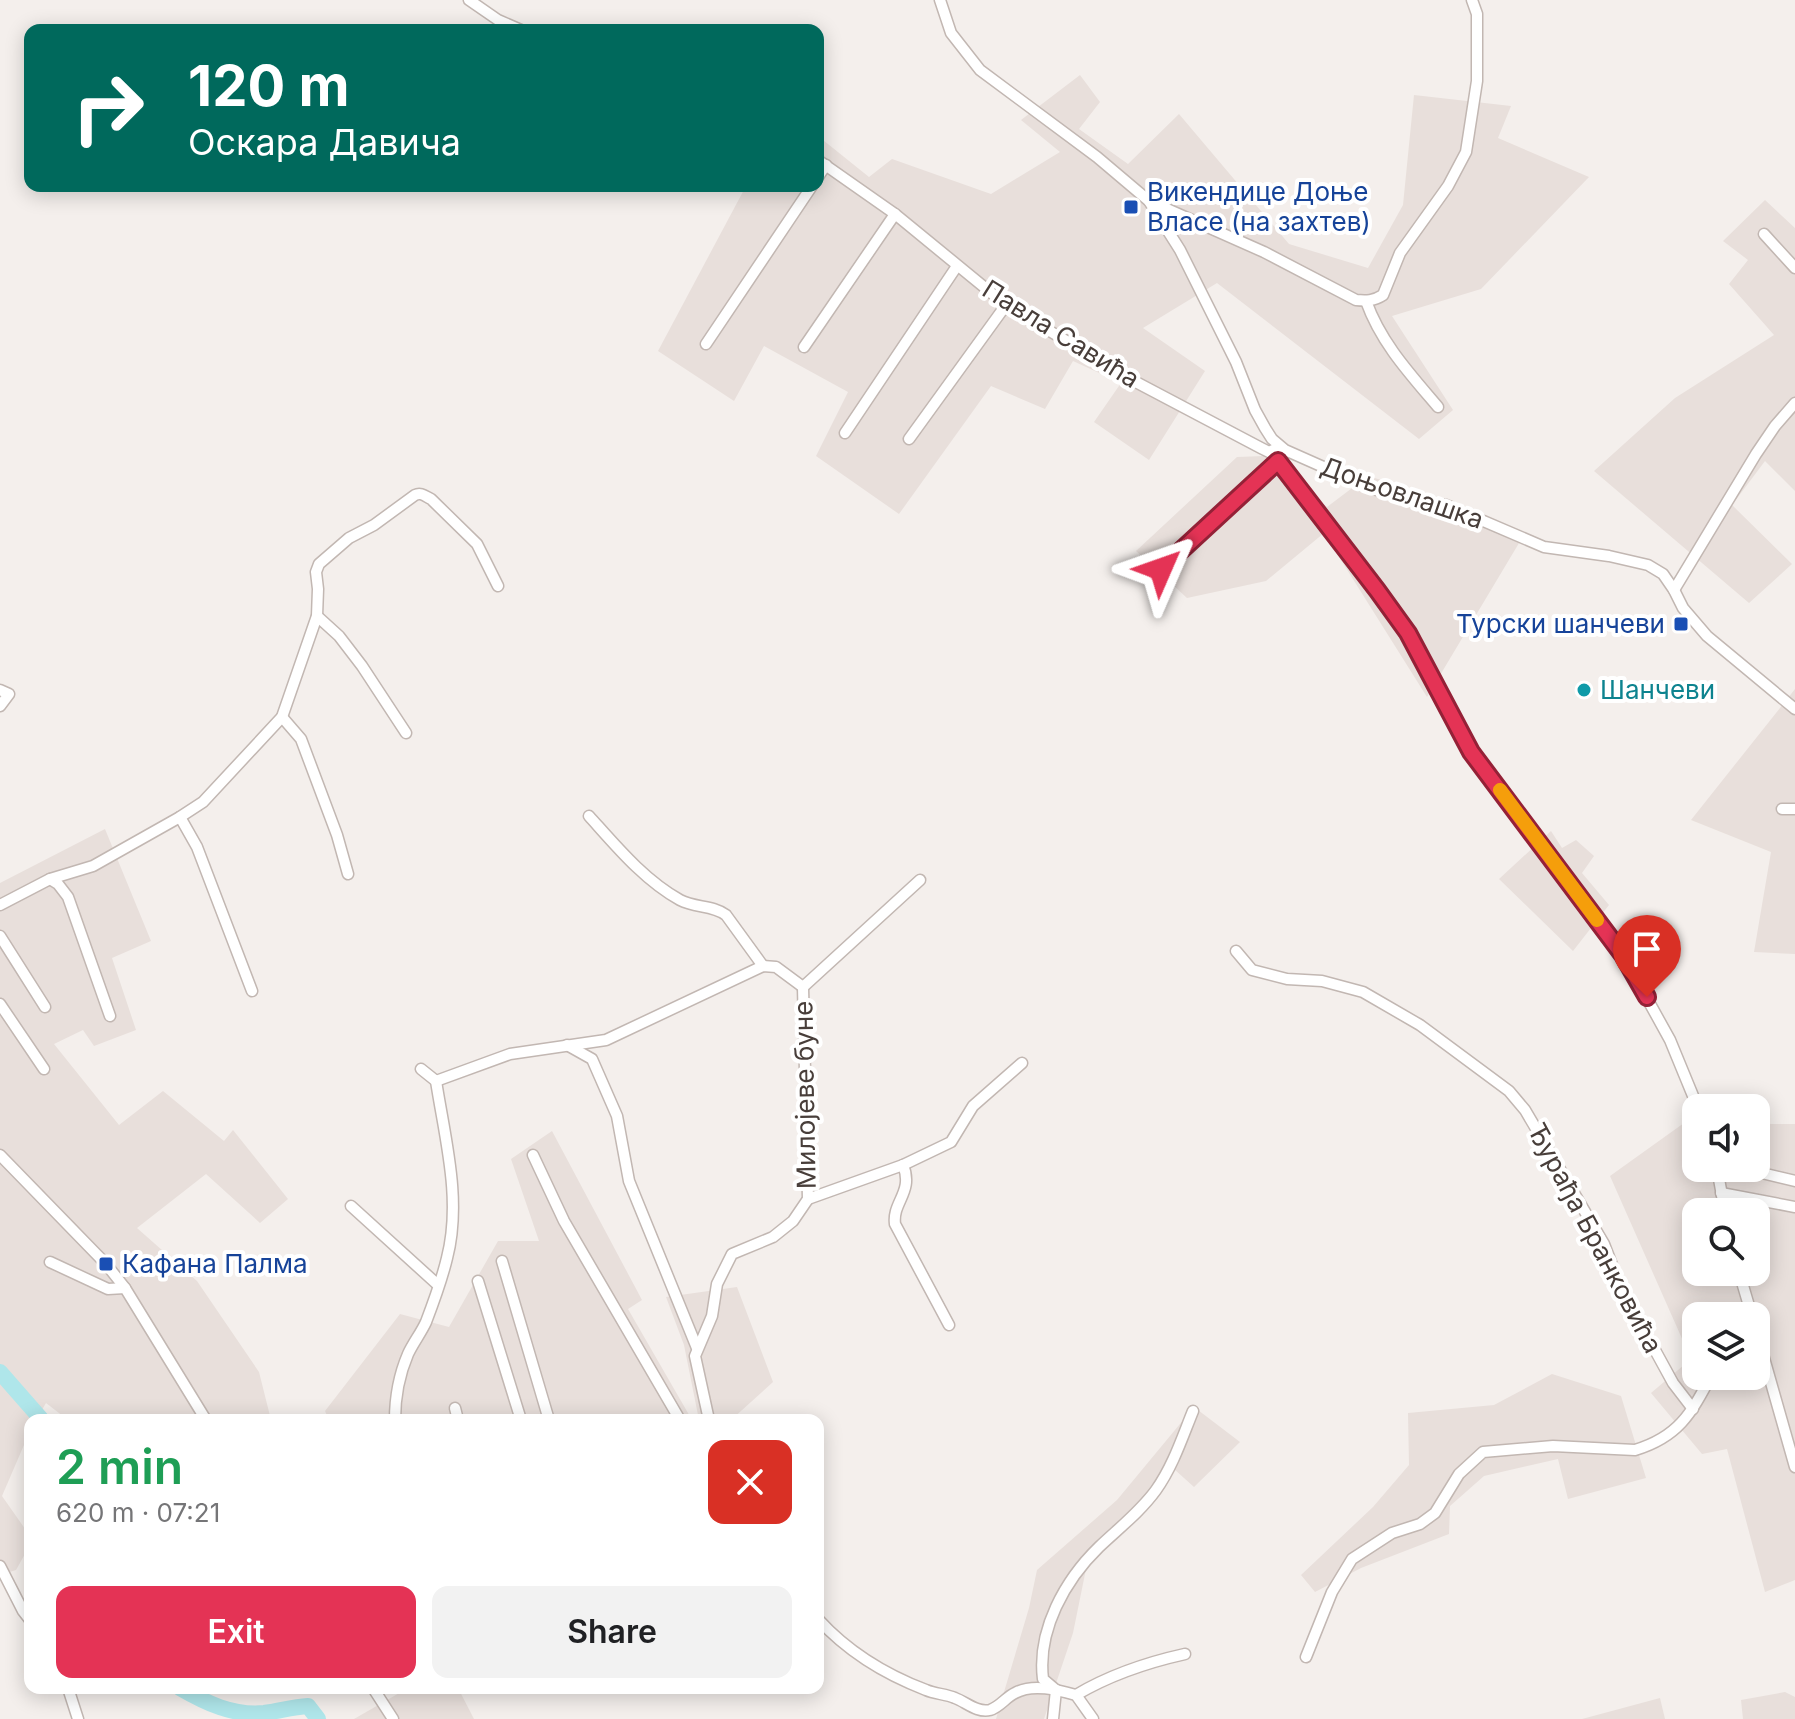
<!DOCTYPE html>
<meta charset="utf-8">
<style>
:root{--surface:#fff;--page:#f2f2f2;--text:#202124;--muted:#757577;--accent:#e43355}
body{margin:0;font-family:Inter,sans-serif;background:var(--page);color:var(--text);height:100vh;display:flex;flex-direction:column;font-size:30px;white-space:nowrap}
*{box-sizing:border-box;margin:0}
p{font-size:26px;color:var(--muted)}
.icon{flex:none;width:44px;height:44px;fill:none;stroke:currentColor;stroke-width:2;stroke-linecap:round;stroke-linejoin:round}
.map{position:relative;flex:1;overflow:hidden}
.drawer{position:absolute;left:24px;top:1414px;width:800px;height:280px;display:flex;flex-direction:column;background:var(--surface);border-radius:16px;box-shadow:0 4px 20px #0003}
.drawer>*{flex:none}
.top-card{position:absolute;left:24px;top:24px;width:800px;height:168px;border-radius:16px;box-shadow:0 4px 20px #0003;background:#00695c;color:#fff;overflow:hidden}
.tools{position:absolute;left:1682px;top:1094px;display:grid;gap:16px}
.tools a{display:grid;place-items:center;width:88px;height:88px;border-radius:16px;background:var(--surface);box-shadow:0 4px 20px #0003;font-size:40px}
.pin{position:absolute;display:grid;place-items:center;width:68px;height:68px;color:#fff;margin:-82px -34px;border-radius:50% 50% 50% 0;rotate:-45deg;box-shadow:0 0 8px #0007}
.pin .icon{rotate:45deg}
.me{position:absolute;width:88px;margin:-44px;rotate:47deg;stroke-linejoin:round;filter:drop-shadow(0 0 6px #0008)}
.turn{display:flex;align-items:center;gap:28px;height:168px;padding:0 32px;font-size:36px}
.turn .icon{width:104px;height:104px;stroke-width:2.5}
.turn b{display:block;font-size:56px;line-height:68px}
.round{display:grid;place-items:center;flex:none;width:84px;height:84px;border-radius:16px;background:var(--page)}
.overview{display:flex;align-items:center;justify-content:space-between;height:136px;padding:0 32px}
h1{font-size:48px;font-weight:600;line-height:60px;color:#1e9e55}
.action{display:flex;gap:16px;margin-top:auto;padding:16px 32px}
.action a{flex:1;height:92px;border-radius:16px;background:var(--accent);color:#fff;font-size:32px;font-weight:600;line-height:92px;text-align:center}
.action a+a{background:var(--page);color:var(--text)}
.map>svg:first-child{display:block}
.residential{fill:#e8dfdb;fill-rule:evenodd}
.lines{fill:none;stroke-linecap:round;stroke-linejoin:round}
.river{stroke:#afe6ea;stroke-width:16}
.street-casing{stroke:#c2b7b2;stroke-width:13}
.street{stroke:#fff;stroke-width:10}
.route-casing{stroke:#942137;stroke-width:20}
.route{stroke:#e43355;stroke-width:14}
.slow{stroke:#f59e0b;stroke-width:14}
.transit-dot{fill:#1a4fb4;stroke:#fff;stroke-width:3}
.culture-dot{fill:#0f9aa8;stroke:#fff;stroke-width:3}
.labels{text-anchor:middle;stroke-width:8;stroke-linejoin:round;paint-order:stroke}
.transit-label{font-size:26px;fill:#164399;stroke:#fff;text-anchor:start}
.street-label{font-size:26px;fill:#483e3a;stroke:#fff}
.culture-label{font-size:26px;fill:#0d838f;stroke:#fff;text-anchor:start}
</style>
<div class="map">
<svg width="1795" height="1719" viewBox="0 0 1795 1719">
<rect width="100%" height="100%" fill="#f4efec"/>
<g class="residential">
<polygon points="1080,75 1100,102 1079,129 1128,164 1179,114 1289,244 1368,268 1403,205 1414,95 1511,106 1498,138 1589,177 1481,289 1392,316 1453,410 1419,439 1217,283 1143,328 1205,371 1149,460 1094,422 1121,383 1073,361 1045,409 991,386 899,514 816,456 848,392 764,346 734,401 658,351 746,186 818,186 818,136 869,177 892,159 991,194 1060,152 1021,120"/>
<polygon points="1765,200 1795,228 1795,491 1765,461 1732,505 1792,564 1749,603 1594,471 1675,398 1774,335 1729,284 1748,260 1723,241"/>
<polygon points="1264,456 1327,507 1368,476 1448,500 1525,533 1427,697 1324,533 1266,581 1187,598 1136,551 1237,457"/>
<polygon points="1795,689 1795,954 1754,952 1771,852 1691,820"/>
<polygon points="105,829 151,941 112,958 136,1030 94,1046 83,1030 54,1044 119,1125 163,1091 224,1141 233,1130 288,1199 260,1223 206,1174 137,1228 197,1281 259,1372 271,1420 68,1420 46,1403 36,1420 30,1420 30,1431 2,1496 30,1536 30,1545 16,1570 0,1575 0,883"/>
<polygon points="1551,831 1562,848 1576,840 1594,856 1582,873 1609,905 1573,951 1499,879"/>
<path d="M1684 1123H1696V1168H1756V1124H1795V1580L1765 1592 1727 1449 1702 1454 1651 1393 1691 1359 1610 1176ZM1696 1212H1756V1272H1696ZM1696 1316H1756V1376H1696Z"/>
<polygon points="552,1131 642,1300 628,1309 692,1420 329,1420 325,1411 400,1314 449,1327 498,1241 539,1241 511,1159"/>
<polygon points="737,1287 773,1382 731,1420 699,1420 684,1345 666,1297"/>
<polygon points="1552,1374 1621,1396 1646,1478 1568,1499 1558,1459 1484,1476 1450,1506 1449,1534 1361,1568 1315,1592 1301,1575 1373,1507 1409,1465 1408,1413 1494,1405"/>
<polygon points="1194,1407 1240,1442 1194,1487 1174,1469 1097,1554 1086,1569 1073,1633 1044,1719 996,1719 1029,1608 1037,1570 1117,1500"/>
<polygon points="408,1688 458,1688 474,1719 354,1719"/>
<polygon points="1785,1692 1795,1697 1795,1719 1743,1719 1741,1700"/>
<polygon points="1660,1698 1665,1719 1582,1719"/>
</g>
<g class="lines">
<g class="river">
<polyline points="0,1372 42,1420"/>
<path d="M180 1688C206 1703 233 1716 264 1713 279 1711 293 1707 308 1706L318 1719"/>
</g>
<defs>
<g id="street">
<polyline points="469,0 498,20 521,30"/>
<polyline points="940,0 951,33 980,70 1097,157 1149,201 1180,250 1236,362 1255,410 1265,428 1272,439 1285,450 1373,489 1418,501 1446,505 1544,547 1609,556 1648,565 1663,574 1674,590 1683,608 1707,636 1795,709"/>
<polyline points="818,160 895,214 1006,305 1132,380 1261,448 1269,452 1279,447"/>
<polyline points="818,177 826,165"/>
<path d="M1149 201 1264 252 1356 300C1366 301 1374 301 1383 295L1400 253 1448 186 1466 152 1477 81V14L1472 0"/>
<polyline points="1764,234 1795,268"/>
<path d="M1366 301C1381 343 1410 374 1438 407"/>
<polyline points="706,344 812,186"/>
<polyline points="804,347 895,214"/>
<polyline points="845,433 957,266"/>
<polyline points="909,439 1006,305"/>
<polyline points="1275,450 1278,461 1377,590 1408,633 1471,752 1623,955 1670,1040 1698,1108"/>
<polyline points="1161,569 1278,461"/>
<polyline points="1674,590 1756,454 1775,426 1795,403"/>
<polyline points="317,616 339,636 362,666 406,733"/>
<polyline points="0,690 9,694 0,706"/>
<polyline points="282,717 301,739 337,835 348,874"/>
<polyline points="1782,809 1795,809"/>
<path d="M589 816C616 846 644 880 680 900 695 908 713 905 726 915L763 966"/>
<polyline points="180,817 197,847 252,991"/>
<polyline points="50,879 58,884 68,897 110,1016"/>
<path d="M0 905 50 879 93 866 180 817 203 802 282 717 317 616 318 589 316 572 319 564 349 538 374 525 415 495C421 492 425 496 431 499L477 544 498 586"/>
<polyline points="0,936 45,1007"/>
<polyline points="1236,951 1252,970 1287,979 1322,981 1363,992 1420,1025 1509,1091 1525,1110 1604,1244 1621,1288 1673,1383 1693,1409"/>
<polyline points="803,987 920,880"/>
<polyline points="0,1004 44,1069"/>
<polyline points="567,1045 592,1059 617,1116 629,1181 697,1348"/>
<polyline points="421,1069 436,1081 510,1054 606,1040 763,966 776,967 803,987"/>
<polyline points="0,1155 106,1264 125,1288 206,1420"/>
<polyline points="533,1155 564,1221 680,1420"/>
<path d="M903 1165C914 1192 892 1202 895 1224L949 1325"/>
<polyline points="1717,1168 1725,1212"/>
<polyline points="1741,1168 1795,1181"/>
<polyline points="1721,1193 1795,1207"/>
<polyline points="808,1199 903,1165 951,1142 973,1106 1022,1063"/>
<polyline points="351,1206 438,1285"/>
<polyline points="502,1261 549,1420"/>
<polyline points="50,1262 108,1289 125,1288"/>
<polyline points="1739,1272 1752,1316"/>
<polyline points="478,1281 521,1420"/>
<polyline points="1756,1330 1795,1467"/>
<polyline points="455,1408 458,1420"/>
<path d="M395 1420C395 1398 399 1375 408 1354 413 1343 421 1333 426 1322 434 1301 442 1279 447 1258 462 1200 445 1139 436 1081"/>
<polyline points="709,1420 695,1356 712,1316 717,1284 732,1254 773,1237 793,1221 808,1199 803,987"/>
<polyline points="0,1566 23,1611 30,1620"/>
<path d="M818 1619C848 1652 884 1674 926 1690 935 1694 946 1694 955 1698 966 1702 977 1713 990 1710 1000 1707 1006 1697 1015 1693 1033 1683 1058 1690 1076 1695L1093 1719"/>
<path d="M1306 1657 1332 1592 1352 1559 1392 1533 1420 1524 1435 1513 1459 1474 1483 1452 1553 1446 1635 1450C1678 1437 1691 1414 1711 1376"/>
<polyline points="68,1688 78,1719"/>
<polyline points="373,1688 393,1719"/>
<path d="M1056 1690 1043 1679C1037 1630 1065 1580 1099 1547 1119 1528 1140 1512 1156 1490 1173 1466 1182 1438 1193 1411"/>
<path d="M1076 1695C1108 1676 1149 1662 1185 1654"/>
<polyline points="1053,1719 1056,1690"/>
</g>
</defs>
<use href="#street" class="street-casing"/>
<use href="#street" class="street"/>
</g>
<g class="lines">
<defs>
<polyline id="route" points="1161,569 1278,461 1377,590 1408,633 1471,752 1623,955 1647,997"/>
</defs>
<use href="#route" class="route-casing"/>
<use href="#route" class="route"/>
<polyline class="slow" points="1500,790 1597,920"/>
</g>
<g class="transit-dot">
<rect x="1123" y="199" width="16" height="16" rx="4"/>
<rect x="1673" y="616" width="16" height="16" rx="4"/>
<rect x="98" y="1256" width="16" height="16" rx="4"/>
</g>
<circle class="culture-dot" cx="1584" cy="690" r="8"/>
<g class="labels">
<g class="transit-label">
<text x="1147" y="201">Викендице Доње<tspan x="1147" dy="30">Власе (на захтев)</tspan></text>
<text x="1665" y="633" text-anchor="end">Турски шанчеви</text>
<text x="122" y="1273">Кафана Палма</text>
</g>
<g class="street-label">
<text transform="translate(1061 334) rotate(32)" y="9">Павла Савића</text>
<text transform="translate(1402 493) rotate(19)" y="9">Доњовлашка</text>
<text transform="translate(805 1095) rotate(-91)" y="9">Милојеве буне</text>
<text transform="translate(1595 1238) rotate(62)" y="9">Ђурађа Бранковића</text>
</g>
<g class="culture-label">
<text x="1600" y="699">Шанчеви</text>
</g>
</g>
</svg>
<div class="tools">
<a><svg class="icon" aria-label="sound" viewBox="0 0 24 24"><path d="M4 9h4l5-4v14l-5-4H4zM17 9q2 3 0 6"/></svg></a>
<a><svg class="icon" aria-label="search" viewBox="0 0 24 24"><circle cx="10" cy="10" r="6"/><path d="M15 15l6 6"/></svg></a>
<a><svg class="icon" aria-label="layers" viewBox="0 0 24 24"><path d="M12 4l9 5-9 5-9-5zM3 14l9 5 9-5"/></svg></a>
</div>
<div class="pin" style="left:1647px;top:997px;background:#d93025"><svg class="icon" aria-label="arrive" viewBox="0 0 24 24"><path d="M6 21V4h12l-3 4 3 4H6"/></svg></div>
<svg class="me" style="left:1161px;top:569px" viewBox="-20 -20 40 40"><path d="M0-17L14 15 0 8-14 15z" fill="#e43355" stroke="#fff" stroke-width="4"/></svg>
<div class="top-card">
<div class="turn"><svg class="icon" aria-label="right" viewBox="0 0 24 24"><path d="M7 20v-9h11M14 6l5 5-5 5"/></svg><div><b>120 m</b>Оскара Давича</div></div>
</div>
<section class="drawer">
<div class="overview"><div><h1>2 min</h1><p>620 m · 07:21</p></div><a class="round" style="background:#d93025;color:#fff"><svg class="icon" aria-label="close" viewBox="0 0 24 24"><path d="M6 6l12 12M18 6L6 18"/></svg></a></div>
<div class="action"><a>Exit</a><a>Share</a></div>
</section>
</div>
